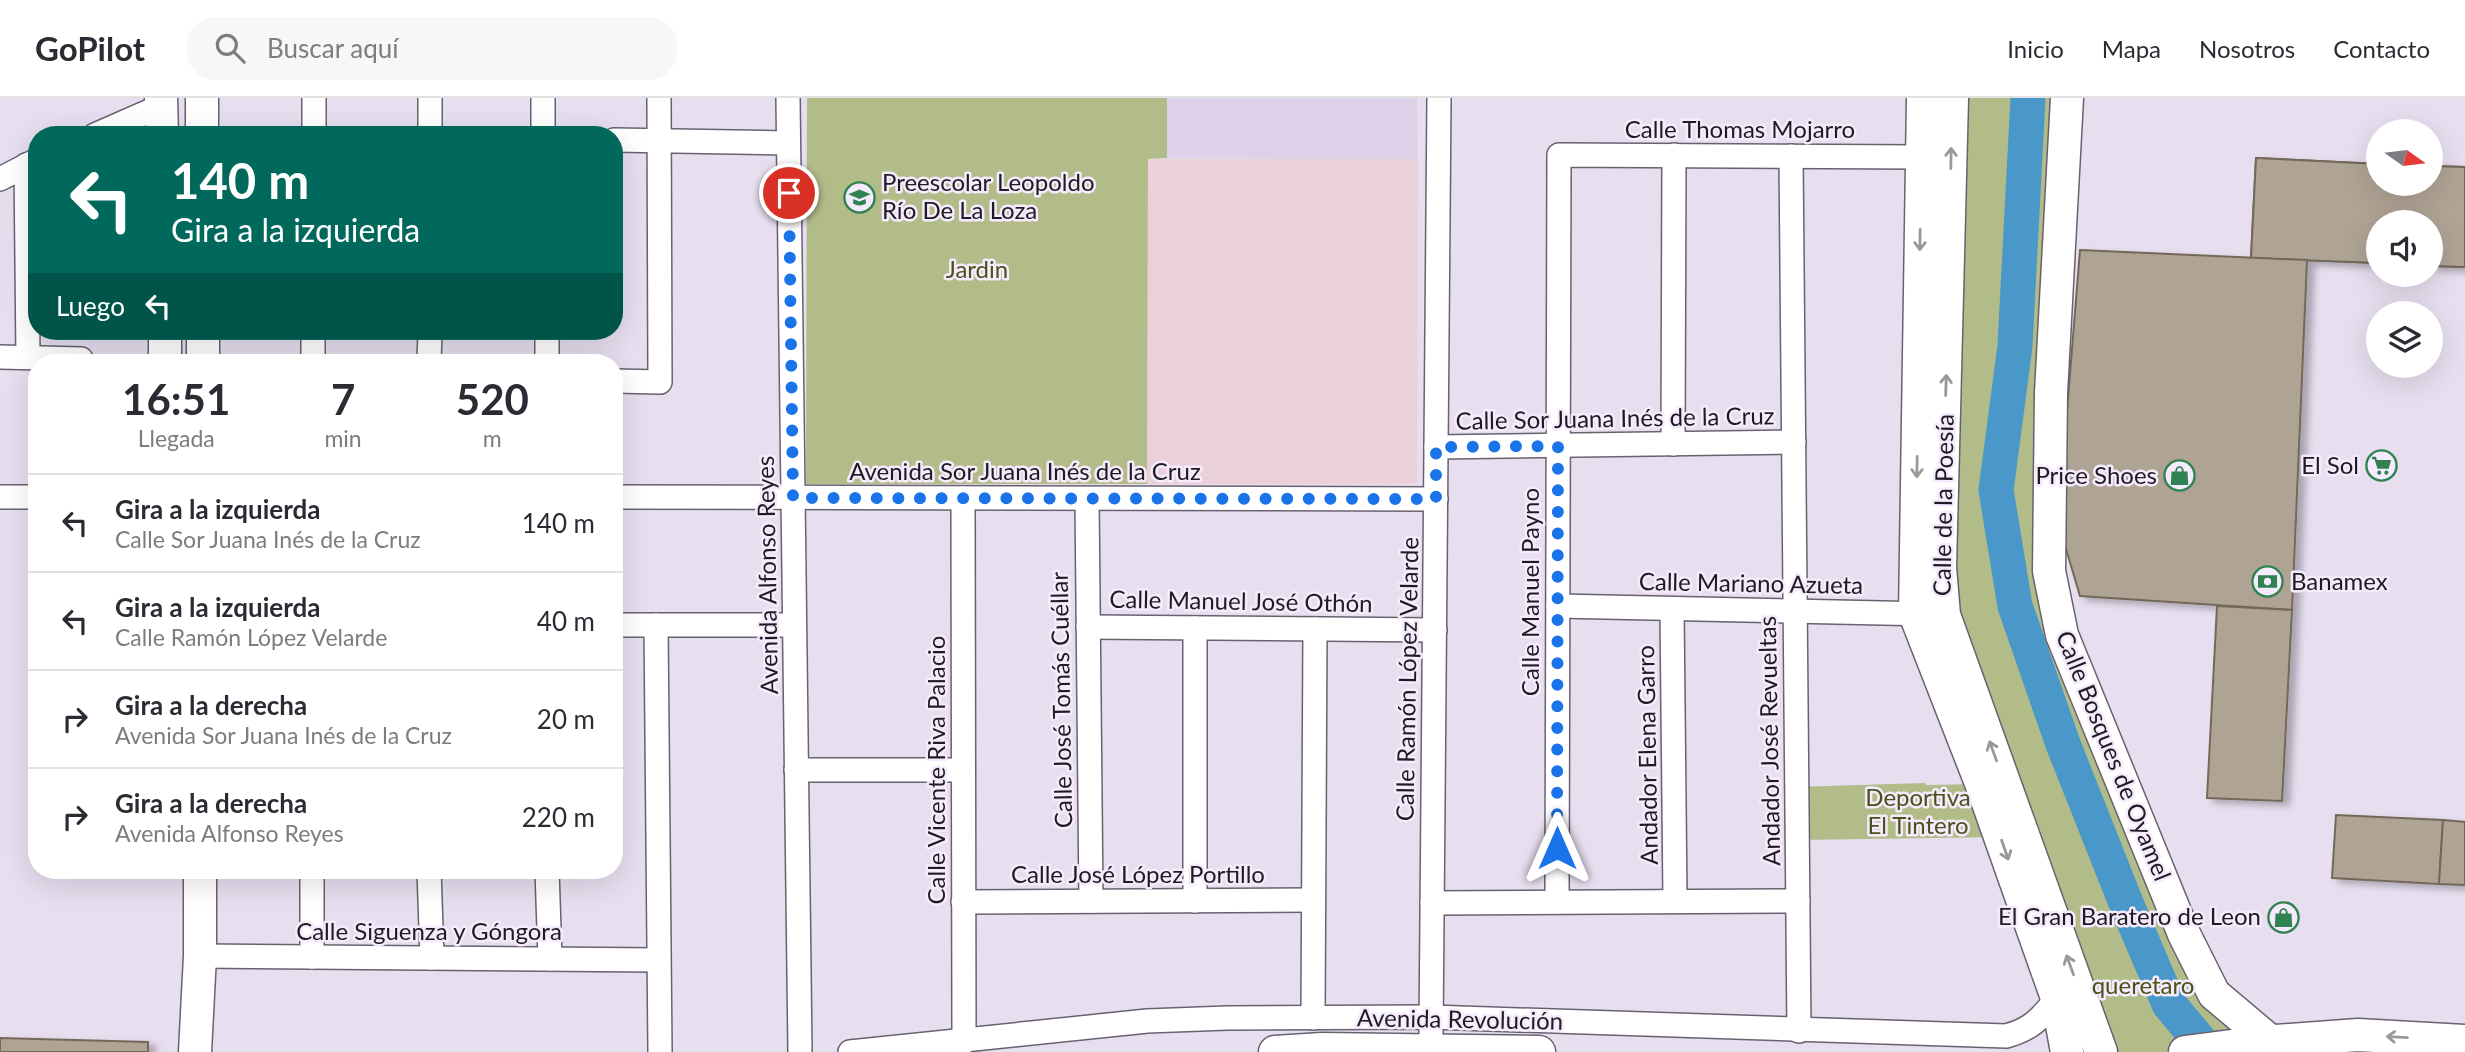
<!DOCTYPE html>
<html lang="es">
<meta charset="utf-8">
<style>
:root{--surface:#fff;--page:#f7f7f7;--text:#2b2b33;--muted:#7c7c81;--line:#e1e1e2}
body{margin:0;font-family:Lato,sans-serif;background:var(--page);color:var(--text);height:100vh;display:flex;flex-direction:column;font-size:26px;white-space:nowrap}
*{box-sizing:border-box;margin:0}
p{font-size:23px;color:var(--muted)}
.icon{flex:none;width:38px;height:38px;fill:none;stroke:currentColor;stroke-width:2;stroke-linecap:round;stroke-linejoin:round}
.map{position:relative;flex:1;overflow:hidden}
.panel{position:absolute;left:28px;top:256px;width:595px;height:525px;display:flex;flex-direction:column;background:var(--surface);border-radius:28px;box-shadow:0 7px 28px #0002}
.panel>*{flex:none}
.guide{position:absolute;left:28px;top:28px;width:595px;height:214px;border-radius:28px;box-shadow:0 7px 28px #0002;background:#00695c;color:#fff;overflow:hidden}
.needle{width:46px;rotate:104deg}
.controls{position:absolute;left:2366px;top:21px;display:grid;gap:14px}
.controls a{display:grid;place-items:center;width:77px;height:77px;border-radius:50%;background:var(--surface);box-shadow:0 7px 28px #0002;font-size:35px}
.pin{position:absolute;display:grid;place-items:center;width:60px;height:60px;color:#fff;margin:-30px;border:4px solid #fff;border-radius:50%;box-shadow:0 2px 7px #0007}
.me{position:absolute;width:77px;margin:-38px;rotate:0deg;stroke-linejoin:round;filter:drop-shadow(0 0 5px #0008)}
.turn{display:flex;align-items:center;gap:24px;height:147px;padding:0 28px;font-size:32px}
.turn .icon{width:91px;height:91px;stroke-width:2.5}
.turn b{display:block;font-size:49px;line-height:60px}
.then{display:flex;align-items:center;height:66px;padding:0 28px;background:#0003;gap:14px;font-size:26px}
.eta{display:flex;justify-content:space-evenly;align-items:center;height:119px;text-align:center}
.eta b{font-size:42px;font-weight:700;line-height:49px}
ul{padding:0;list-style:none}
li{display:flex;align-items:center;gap:21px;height:98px;padding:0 28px;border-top:2px solid var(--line)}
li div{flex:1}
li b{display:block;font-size:26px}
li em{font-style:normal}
header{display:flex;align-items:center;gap:42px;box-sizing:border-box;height:98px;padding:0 35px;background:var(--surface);border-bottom:2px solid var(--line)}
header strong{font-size:33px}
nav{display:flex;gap:38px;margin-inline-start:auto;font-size:24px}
.search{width:490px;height:63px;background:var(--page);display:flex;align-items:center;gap:18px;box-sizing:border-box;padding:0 24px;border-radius:28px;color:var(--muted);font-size:26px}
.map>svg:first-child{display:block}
.built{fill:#ded1e9}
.education{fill:#ead1d9}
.green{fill:#b1bc89}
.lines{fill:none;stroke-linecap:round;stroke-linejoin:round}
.river{stroke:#4a98c9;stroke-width:35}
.building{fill:#afa394;stroke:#73685a;stroke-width:2;filter:url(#shadow)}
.street-casing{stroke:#696170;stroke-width:26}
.secondary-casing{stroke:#696170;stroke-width:35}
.street{stroke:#fff;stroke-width:23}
.secondary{stroke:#fff;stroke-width:32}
.oneway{stroke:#9a989b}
.route{stroke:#1a73e8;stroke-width:12;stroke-dasharray:0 21.6}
.labels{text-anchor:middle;stroke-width:5;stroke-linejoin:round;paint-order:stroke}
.street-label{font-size:24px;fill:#1e1b21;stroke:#f5ebfd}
.poi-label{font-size:24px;fill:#1e1b21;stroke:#f5ebfd;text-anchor:end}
.park-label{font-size:24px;fill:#495319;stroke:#f5ebfd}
</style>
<header>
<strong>GoPilot</strong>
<div class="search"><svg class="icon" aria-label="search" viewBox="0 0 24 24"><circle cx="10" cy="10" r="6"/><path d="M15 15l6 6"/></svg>Buscar aquí</div>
<nav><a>Inicio</a><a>Mapa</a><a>Nosotros</a><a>Contacto</a></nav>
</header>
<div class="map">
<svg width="2465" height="954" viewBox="0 0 2465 954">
<defs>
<filter id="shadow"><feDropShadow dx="7" dy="4" stdDeviation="3.5" flood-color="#0004"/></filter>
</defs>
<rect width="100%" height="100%" fill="#e7deef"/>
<polygon class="built" points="1167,0 1417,0 1418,61 1167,60"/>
<polygon class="education" points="1148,61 1418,61 1417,386 1147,386"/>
<g class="green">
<polygon points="807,0 1167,0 1167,60 1148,61 1147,386 806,386"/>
<polygon points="1952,0 2061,0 2056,208 2032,424 2108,648 2238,954 2102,954 1954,546"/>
<polygon points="1938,485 2093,945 2080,950 2003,739 1797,742 1796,689 1925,685 1926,687 1983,686"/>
</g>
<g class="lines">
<polyline class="river" points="2028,0 2015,248 1996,392 2015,508 2063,646 2126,805 2169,906 2209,954"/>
</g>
<g class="building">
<polygon points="2256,60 2378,66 2378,86 2431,86 2431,68 2465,69 2465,169 2431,168 2431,124 2378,124 2378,165 2251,160"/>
<polygon points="2256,60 2378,66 2378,86 2431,86 2431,68 2465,69 2465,169 2431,168 2431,124 2378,124 2378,165 2251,160"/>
<polygon points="2080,152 2307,162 2292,512 2080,498 2058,424"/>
<polygon points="2217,508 2292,512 2282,703 2207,700"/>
<polygon points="2336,717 2443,722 2439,786 2332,780"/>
<polygon points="2443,722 2465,724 2465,787 2439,786"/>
<polygon points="0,940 148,944 148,954 0,954"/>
</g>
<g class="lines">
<defs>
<g id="street">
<polyline points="543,0 543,37"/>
<polyline points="788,0 800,954"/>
<polyline points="95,37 161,8"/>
<polyline points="314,37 314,0"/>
<polyline points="430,37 430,0"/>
<polyline points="614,42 788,45"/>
<polyline points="1791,58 1799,933"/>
<polyline points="26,67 28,259"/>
<polyline points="0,81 37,62"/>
<polyline points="0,259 81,261"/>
<polyline points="313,264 313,233"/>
<polyline points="429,264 430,233"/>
<polyline points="547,264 547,233"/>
<polyline points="614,283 660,284 659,0"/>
<polyline points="1673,346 1674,57"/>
<polyline points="1436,349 1794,344"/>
<polyline points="0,399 37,399"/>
<polyline points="614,399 1436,401"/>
<polyline points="963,400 964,944"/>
<polyline points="1087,401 1091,803"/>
<polyline points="1558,508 1929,516"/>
<polyline points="1672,511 1675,803"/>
<polyline points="614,527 794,527"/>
<polyline points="656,527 660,954"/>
<polyline points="1088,529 1435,532"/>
<polyline points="1195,530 1195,803"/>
<polyline points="796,672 963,672"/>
<polyline points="429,772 432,860"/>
<polyline points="547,772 550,861"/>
<polyline points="963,804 1313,802"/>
<polyline points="1557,804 1559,57 1921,59"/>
<polyline points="1432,805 1798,803"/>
<polyline points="200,858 658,862"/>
<polyline points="312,859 312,772"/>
<polyline points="1313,920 1315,531"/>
<polyline points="1431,935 1439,0"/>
<path d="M850 954 1147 923 1227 920 1431 919 2006 938C2031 932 2042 919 2057 900"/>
</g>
<g id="secondary">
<polyline points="161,0 162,37"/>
<polyline points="202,0 202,37"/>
<polyline points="1923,0 1915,516 1981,685 2057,900 2067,954"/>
<polyline points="1952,0 1940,469 1944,517 2101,954"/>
<polyline points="2067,0 2051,295 2049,473 2062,537 2184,836 2214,896 2271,944"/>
<polyline points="165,233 165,264"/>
<polyline points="203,233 203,264"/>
<polyline points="195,954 200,858 200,772"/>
<polyline points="1275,954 1322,951 1539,954"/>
<polyline points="2185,954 2262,944 2358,937 2465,943"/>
</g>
</defs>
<use href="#street" class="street-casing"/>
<use href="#secondary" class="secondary-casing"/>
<use href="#street" class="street"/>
<use href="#secondary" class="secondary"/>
</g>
<defs><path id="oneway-shaft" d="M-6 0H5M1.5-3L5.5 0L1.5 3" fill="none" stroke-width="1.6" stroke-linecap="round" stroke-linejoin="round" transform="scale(1.75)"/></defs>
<g class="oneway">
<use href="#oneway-shaft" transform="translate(1951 60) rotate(-89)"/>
<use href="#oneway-shaft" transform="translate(1920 142) rotate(91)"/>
<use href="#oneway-shaft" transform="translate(1946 287) rotate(-88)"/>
<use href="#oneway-shaft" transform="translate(1917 369) rotate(91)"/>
<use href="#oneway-shaft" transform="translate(1993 653) rotate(-110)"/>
<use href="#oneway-shaft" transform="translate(2005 752) rotate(71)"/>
<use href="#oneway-shaft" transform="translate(2070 867) rotate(-110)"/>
<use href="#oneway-shaft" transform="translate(2397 939) rotate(-177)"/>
</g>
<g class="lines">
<polyline class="route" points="789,95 793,400 1436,401 1436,349 1558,348 1557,750"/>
</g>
<defs>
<symbol id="school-ring" viewBox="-11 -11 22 22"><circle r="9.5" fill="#f5ebfd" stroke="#318252" stroke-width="1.5"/><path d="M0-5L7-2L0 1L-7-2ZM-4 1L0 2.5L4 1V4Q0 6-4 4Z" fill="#318252"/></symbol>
<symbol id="supermarket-ring" viewBox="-11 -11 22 22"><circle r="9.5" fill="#f5ebfd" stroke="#318252" stroke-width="1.5"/><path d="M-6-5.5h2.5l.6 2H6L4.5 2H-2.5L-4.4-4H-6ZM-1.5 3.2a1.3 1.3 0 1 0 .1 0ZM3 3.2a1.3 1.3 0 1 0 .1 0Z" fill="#318252"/></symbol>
<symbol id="shop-ring" viewBox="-11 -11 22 22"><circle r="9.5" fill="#f5ebfd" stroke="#318252" stroke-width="1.5"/><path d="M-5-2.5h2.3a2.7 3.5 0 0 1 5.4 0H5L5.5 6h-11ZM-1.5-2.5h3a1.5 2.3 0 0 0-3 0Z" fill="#318252"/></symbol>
<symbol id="bank-ring" viewBox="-11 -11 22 22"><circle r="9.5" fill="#f5ebfd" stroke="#318252" stroke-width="1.5"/><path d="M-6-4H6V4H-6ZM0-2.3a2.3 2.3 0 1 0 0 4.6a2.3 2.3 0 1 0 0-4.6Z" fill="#318252"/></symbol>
</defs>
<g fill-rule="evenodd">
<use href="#school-ring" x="842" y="82" width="35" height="35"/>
<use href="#supermarket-ring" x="2364" y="350" width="35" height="35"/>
<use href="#shop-ring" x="2162" y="360" width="35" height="35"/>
<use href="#bank-ring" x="2250" y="466" width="35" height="35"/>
<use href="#shop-ring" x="2266" y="802" width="35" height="35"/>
</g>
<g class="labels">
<g class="street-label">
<text x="1740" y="40">Calle Thomas Mojarro</text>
<text transform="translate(1615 321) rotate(-1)" y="8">Calle Sor Juana Inés de la Cruz</text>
<text x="1025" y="382">Avenida Sor Juana Inés de la Cruz</text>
<text transform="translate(1944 407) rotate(-89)" y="8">Calle de la Poesía</text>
<text transform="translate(768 477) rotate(-91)" y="8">Avenida Alfonso Reyes</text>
<text transform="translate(1751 486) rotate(1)" y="8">Calle Mariano Azueta</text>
<text transform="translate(1531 494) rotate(-90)" y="8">Calle Manuel Payno</text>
<text transform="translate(1241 504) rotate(1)" y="8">Calle Manuel José Othón</text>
<text transform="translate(1408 581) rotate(-89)" y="8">Calle Ramón López Velarde</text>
<text transform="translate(1062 602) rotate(-91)" y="8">Calle José Tomás Cuéllar</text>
<text transform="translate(1770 643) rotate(-91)" y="8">Andador José Revueltas</text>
<text transform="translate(1648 657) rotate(-91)" y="8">Andador Elena Garro</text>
<text transform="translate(2113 658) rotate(68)" y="8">Calle Bosques de Oyamel</text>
<text transform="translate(937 672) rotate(-90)" y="8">Calle Vicente Riva Palacio</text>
<text x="1138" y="785">Calle José López Portillo</text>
<text x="429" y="842">Calle Siguenza y Góngora</text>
<text transform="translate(1460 922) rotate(1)" y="8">Avenida Revolución</text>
</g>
<g class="poi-label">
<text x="882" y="93" text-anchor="start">Preescolar Leopoldo<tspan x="882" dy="28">Río De La Loza</tspan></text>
<text x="2359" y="376">El Sol</text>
<text x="2157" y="386">Price Shoes</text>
<text x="2291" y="492" text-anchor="start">Banamex</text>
<text x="2261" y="827">El Gran Baratero de Leon</text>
</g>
<g class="park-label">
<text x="977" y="180">Jardin</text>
<text x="1918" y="708">Deportiva<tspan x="1918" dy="28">El Tintero</tspan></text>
<text x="2143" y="896">queretaro</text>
</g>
</g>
</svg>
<div class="controls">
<a><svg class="needle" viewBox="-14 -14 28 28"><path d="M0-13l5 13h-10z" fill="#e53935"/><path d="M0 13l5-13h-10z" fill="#7c7c81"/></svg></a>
<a><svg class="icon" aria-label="sound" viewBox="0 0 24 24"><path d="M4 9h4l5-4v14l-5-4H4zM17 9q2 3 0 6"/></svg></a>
<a><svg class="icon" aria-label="layers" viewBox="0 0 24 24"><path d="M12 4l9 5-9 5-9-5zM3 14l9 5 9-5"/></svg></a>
</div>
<div class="pin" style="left:789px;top:95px;background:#d93025"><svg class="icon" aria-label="arrive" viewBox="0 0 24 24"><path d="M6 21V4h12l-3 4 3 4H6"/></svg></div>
<svg class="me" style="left:1557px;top:750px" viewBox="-20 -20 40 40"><path d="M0-17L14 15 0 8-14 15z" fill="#1a73e8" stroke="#fff" stroke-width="4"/></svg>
<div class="guide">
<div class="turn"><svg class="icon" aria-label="left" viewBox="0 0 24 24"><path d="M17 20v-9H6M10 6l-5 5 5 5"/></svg><div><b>140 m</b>Gira a la izquierda</div></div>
<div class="then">Luego<svg class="icon" aria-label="left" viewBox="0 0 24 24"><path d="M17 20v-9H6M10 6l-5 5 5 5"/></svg></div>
</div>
<section class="panel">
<div class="eta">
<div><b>16:51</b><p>Llegada</p></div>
<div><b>7</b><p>min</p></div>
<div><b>520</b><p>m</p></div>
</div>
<ul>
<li><svg class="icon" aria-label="left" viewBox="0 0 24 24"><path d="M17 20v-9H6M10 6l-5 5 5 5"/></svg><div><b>Gira a la izquierda</b><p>Calle Sor Juana Inés de la Cruz</p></div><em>140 m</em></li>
<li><svg class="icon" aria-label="left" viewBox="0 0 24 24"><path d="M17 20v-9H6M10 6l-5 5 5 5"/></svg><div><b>Gira a la izquierda</b><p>Calle Ramón López Velarde</p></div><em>40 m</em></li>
<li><svg class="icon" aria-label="right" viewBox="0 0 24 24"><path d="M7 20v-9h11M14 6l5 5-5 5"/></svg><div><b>Gira a la derecha</b><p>Avenida Sor Juana Inés de la Cruz</p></div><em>20 m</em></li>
<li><svg class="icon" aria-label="right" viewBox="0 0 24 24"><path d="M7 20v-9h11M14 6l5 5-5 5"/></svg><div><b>Gira a la derecha</b><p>Avenida Alfonso Reyes</p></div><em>220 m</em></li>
</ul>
</section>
</div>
